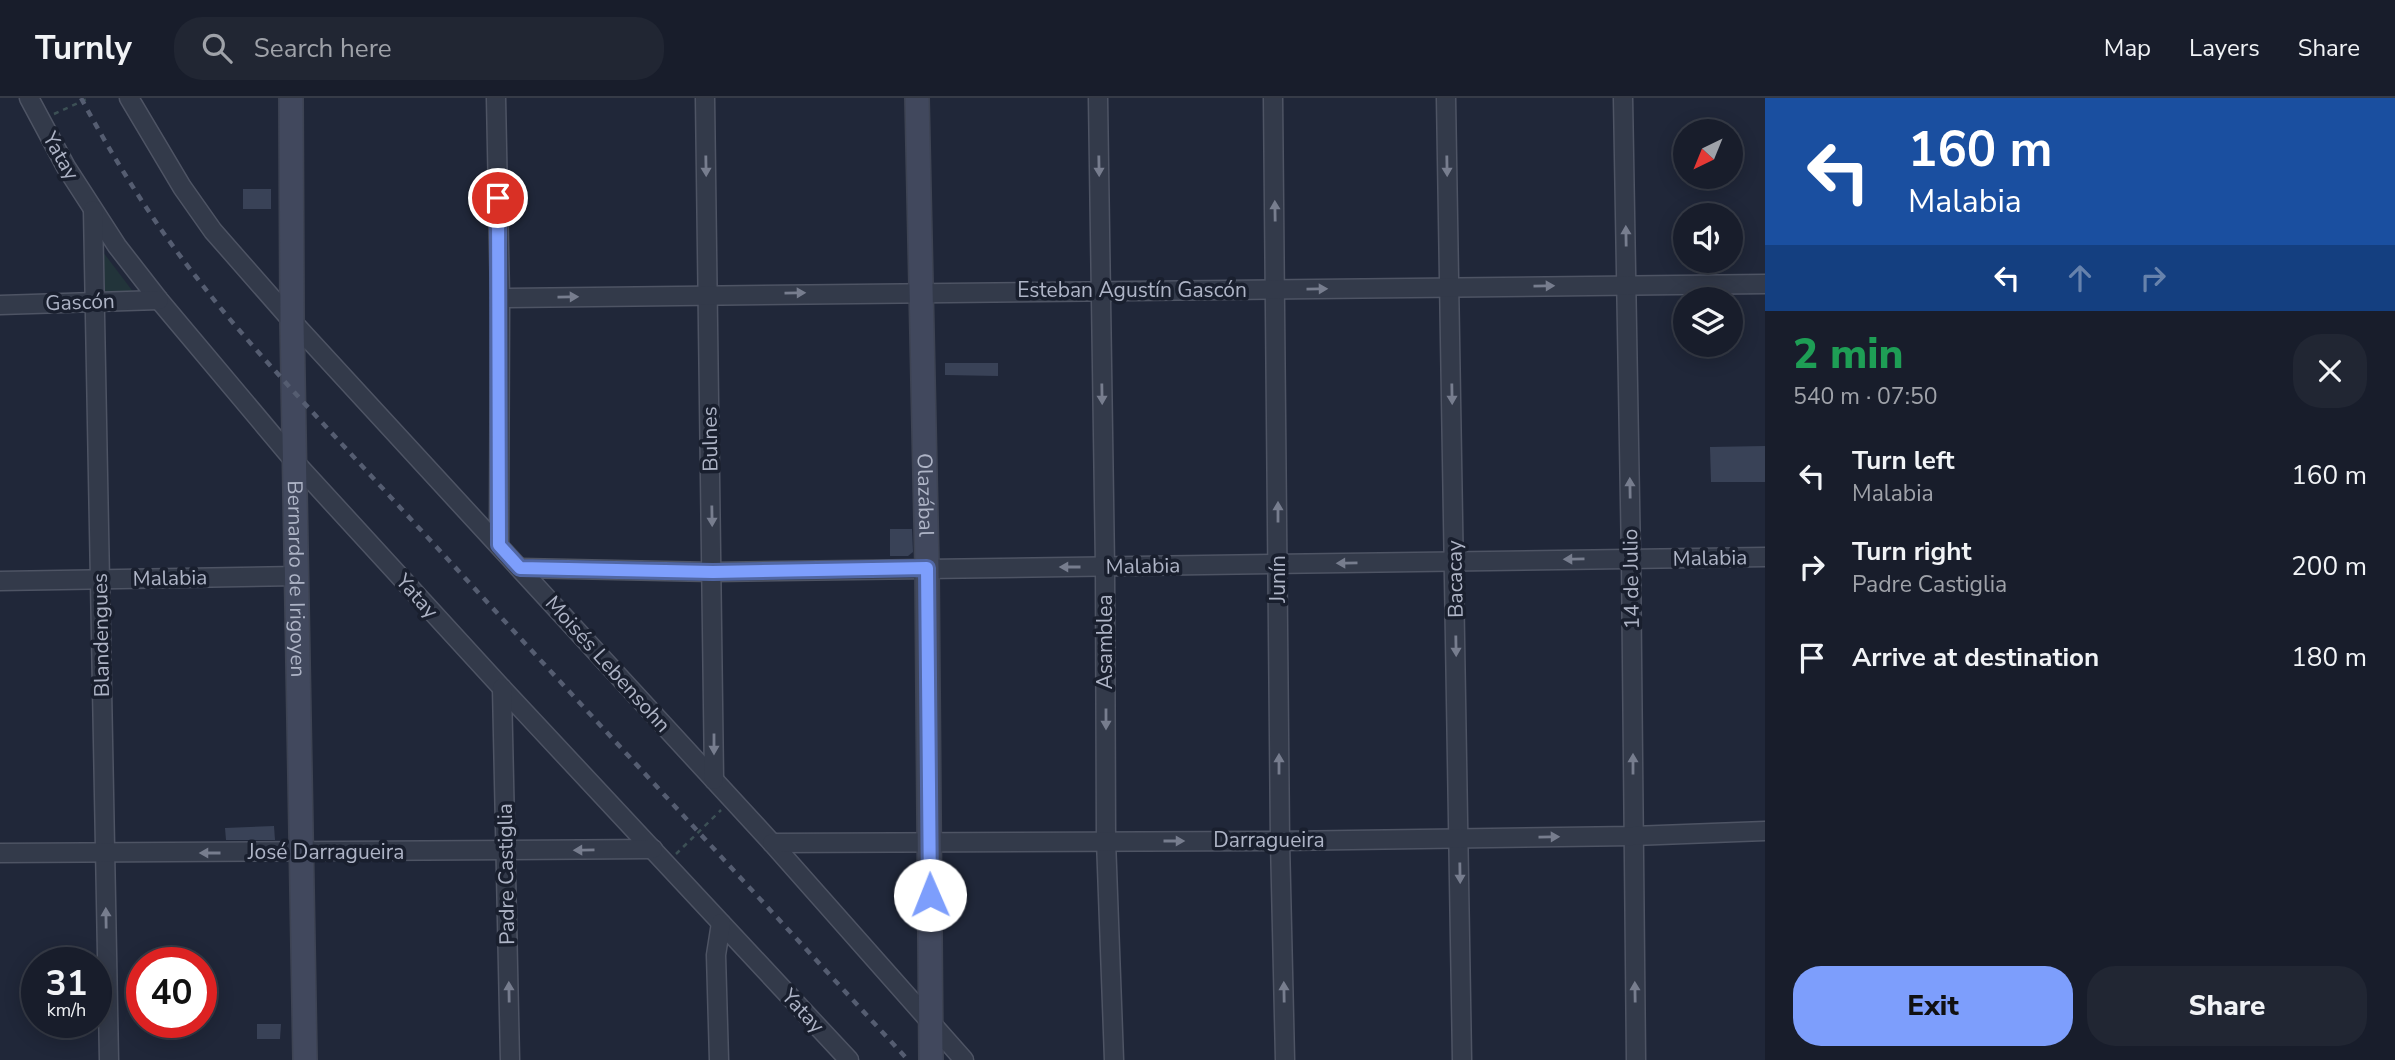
<!DOCTYPE html>
<meta charset="utf-8">
<style>
:root{--surface:#181d2b;--page:#212633;--text:#f1f3f6;--muted:#9fa2a9;--line:#363b47;--accent:#7d9efc}
body{margin:0;font-family:"Nunito Sans",sans-serif;background:var(--page);color:var(--text);height:100vh;display:flex;flex-direction:column;font-size:26px;white-space:nowrap}
*{box-sizing:border-box;margin:0}
p{font-size:23px;color:var(--muted)}
.icon{flex:none;width:38px;height:38px;fill:none;stroke:currentColor;stroke-width:2;stroke-linecap:round;stroke-linejoin:round}
.map{position:relative;flex:1;overflow:hidden}
.panel{display:flex;flex-direction:column;background:var(--surface);width:630px}
.panel>*{flex:none}
.banner{background:#1a4fa0;color:#fff;overflow:hidden}
.needle{width:46px;rotate:223deg}
.controls{position:absolute;left:1673px;top:21px;display:grid;gap:14px}
.controls a{display:grid;place-items:center;width:70px;height:70px;border-radius:50%;background:var(--surface);box-shadow:0 4px 18px #0003,0 0 0 2px var(--line);font-size:35px}
.speed{position:absolute;left:21px;top:849px;display:flex;gap:14px;font-size:35px;font-weight:700;text-align:center}
.speed>*{display:grid;place-content:center;width:91px;height:91px;border-radius:50%;background:var(--surface);box-shadow:0 4px 18px #0003,0 0 0 2px var(--line);line-height:1}
.speed small{font-size:18px;font-weight:400}
.speed .limit{border:10px solid #d22;background:#fff;color:#111}
.pin{position:absolute;display:grid;place-items:center;width:60px;height:60px;color:#fff;margin:-30px;border:4px solid #fff;border-radius:50%;box-shadow:0 2px 7px #0007}
.me{position:absolute;width:77px;margin:-38px;rotate:359deg;stroke-linejoin:round;filter:drop-shadow(0 0 5px #0008)}
.turn{display:flex;align-items:center;gap:24px;height:147px;padding:0 28px;font-size:32px}
.turn .icon{width:91px;height:91px;stroke-width:2.5}
.turn b{display:block;font-size:49px;line-height:60px}
.lanes{display:flex;align-items:center;height:66px;padding:0 28px;background:#0003;justify-content:center;gap:35px;direction:ltr}
.lanes .off{opacity:.35}
.round{display:grid;place-items:center;flex:none;width:74px;height:74px;border-radius:28px;background:var(--page)}
.overview{display:flex;align-items:center;justify-content:space-between;height:119px;padding:0 28px}
h1{font-size:42px;font-weight:800;line-height:52px;color:#1e9e55}
.cta{display:flex;gap:14px;margin-top:auto;padding:14px 28px}
.cta a{flex:1;height:80px;border-radius:28px;background:var(--accent);color:#111;font-size:28px;font-weight:800;line-height:80px;text-align:center}
.cta a+a{background:var(--page);color:var(--text)}
ul{padding:0;list-style:none}
li{display:flex;align-items:center;gap:21px;height:91px;padding:0 28px}
li div{flex:1}
li b{display:block;font-size:26px}
li em{font-style:normal}
header{display:flex;align-items:center;gap:42px;box-sizing:border-box;height:98px;padding:0 35px;background:var(--surface);border-bottom:2px solid var(--line)}
header strong{font-size:33px}
nav{display:flex;gap:38px;margin-inline-start:auto;font-size:24px}
.search{width:490px;height:63px;background:var(--page);display:flex;align-items:center;gap:18px;box-sizing:border-box;padding:0 24px;border-radius:28px;color:var(--muted);font-size:26px}
main{display:flex;flex:1;min-height:0}
.map>svg:first-child{display:block}
.green{fill:#22343a}
.building{fill:#394257}
.lines{fill:none;stroke-linecap:round;stroke-linejoin:round}
.street-casing{stroke:#4e5464;stroke-width:21}
.secondary-casing{stroke:#3d4353;stroke-width:26}
.path{stroke:#3c5055;stroke-width:2.5;stroke-dasharray:5 5;stroke-linecap:butt}
.street{stroke:#333a4a;stroke-width:18}
.secondary{stroke:#41485d;stroke-width:23}
.rail{stroke:#555d71;stroke-width:4.5;stroke-dasharray:7 7;stroke-linecap:butt}
.oneway{fill:#777d8e}
.route-casing{stroke:#5167a4;stroke-width:18}
.route{stroke:#7d9efc;stroke-width:12}
.labels{text-anchor:middle;stroke-width:7;stroke-linejoin:round;paint-order:stroke}
.street-label{font-size:21px;fill:#aeb4c6;stroke:#191f2e}
</style>
<header>
<strong>Turnly</strong>
<div class="search"><svg class="icon" aria-label="search" viewBox="0 0 24 24"><circle cx="10" cy="10" r="6"/><path d="M15 15l6 6"/></svg>Search here</div>
<nav><a>Map</a><a>Layers</a><a>Share</a></nav>
</header>
<main>
<div class="map">
<svg width="1765" height="962" viewBox="0 0 1765 962">
<rect width="100%" height="100%" fill="#202739"/>
<polygon class="green" points="103,154 134,195 105,195"/>
<g class="building">
<rect x="243" y="91" width="28" height="20"/>
<polygon points="945,265 998,265 998,278 945,277"/>
<polygon points="1765,348 1765,384 1711,384 1710,349"/>
<polygon points="890,431 912,431 913,454 908,458 890,458"/>
<polygon points="274,728 275,742 226,742 225,730"/>
<polygon points="257,926 281,926 280,941 257,941"/>
</g>
<g class="lines">
<defs>
<g id="street">
<polyline points="29,0 66,69 117,148 159,202 295,364 502,590 849,962"/>
<polyline points="129,0 182,89 213,133 292,223 772,745 964,962"/>
<polyline points="496,0 500,200 499,447"/>
<polyline points="705,0 714,682"/>
<polyline points="1098,0 1105,469 1106,742 1114,962"/>
<polyline points="1273,0 1280,743 1285,962"/>
<polyline points="1446,0 1462,962"/>
<polyline points="1623,0 1631,461 1636,962"/>
<polyline points="93,112 109,962"/>
<polyline points="500,200 1765,186"/>
<polyline points="0,207 159,202"/>
<polyline points="520,470 713,474 1765,459"/>
<polyline points="0,483 298,478"/>
<polyline points="502,590 510,962"/>
<polyline points="772,745 1280,743 1633,738 1765,733"/>
<polyline points="0,755 653,751"/>
<polyline points="719,962 716,857 721,825"/>
</g>
<g id="secondary">
<path id="s1" d="M291 0 292 223 305 962"/>
<path id="s2" d="M917 0 927 470 931 962"/>
</g>
</defs>
<use href="#street" class="street-casing"/>
<use href="#secondary" class="secondary-casing"/>
<g class="path">
<polyline points="54,16 89,0"/>
<polyline points="676,756 721,712"/>
</g>
<use href="#street" class="street"/>
<use href="#secondary" class="secondary"/>
<path class="rail" d="M81 0C115 63 153 124 197 180 227 220 261 257 294 294L908 962"/>
</g>
<defs><path id="oneway-solid" d="M-6-.8H1V-3.2L6.5 0L1 3.2V.8H-6Z" transform="scale(1.75)"/></defs>
<g class="oneway">
<use href="#oneway-solid" transform="translate(706 68) rotate(89)"/>
<use href="#oneway-solid" transform="translate(1099 68) rotate(89)"/>
<use href="#oneway-solid" transform="translate(1447 68) rotate(89)"/>
<use href="#oneway-solid" transform="translate(1275 113) rotate(-91)"/>
<use href="#oneway-solid" transform="translate(1626 138) rotate(-91)"/>
<use href="#oneway-solid" transform="translate(1544 188) rotate(-1)"/>
<use href="#oneway-solid" transform="translate(1317 191) rotate(-1)"/>
<use href="#oneway-solid" transform="translate(795 195) rotate(-1)"/>
<use href="#oneway-solid" transform="translate(568 199) rotate(-1)"/>
<use href="#oneway-solid" transform="translate(1102 296) rotate(89)"/>
<use href="#oneway-solid" transform="translate(1452 296) rotate(89)"/>
<use href="#oneway-solid" transform="translate(1630 390) rotate(-91)"/>
<use href="#oneway-solid" transform="translate(1278 414) rotate(-90)"/>
<use href="#oneway-solid" transform="translate(712 418) rotate(89)"/>
<use href="#oneway-solid" transform="translate(1574 461) rotate(179)"/>
<use href="#oneway-solid" transform="translate(1347 465) rotate(179)"/>
<use href="#oneway-solid" transform="translate(1070 469) rotate(180)"/>
<use href="#oneway-solid" transform="translate(1456 548) rotate(89)"/>
<use href="#oneway-solid" transform="translate(1106 621) rotate(90)"/>
<use href="#oneway-solid" transform="translate(714 646) rotate(90)"/>
<use href="#oneway-solid" transform="translate(1279 666) rotate(-90)"/>
<use href="#oneway-solid" transform="translate(1633 666) rotate(-90)"/>
<use href="#oneway-solid" transform="translate(1549 739) rotate(-1)"/>
<use href="#oneway-solid" transform="translate(1174 743)"/>
<use href="#oneway-solid" transform="translate(584 752) rotate(179)"/>
<use href="#oneway-solid" transform="translate(210 755) rotate(180)"/>
<use href="#oneway-solid" transform="translate(1460 775) rotate(89)"/>
<use href="#oneway-solid" transform="translate(106 820) rotate(-91)"/>
<use href="#oneway-solid" transform="translate(509 894) rotate(-91)"/>
<use href="#oneway-solid" transform="translate(1284 894) rotate(-91)"/>
<use href="#oneway-solid" transform="translate(1635 894) rotate(-91)"/>
</g>
<g class="lines">
<defs>
<polyline id="route" points="498,100 499,447 520,470 713,474 927,470 930,797"/>
</defs>
<use href="#route" class="route-casing"/>
<use href="#route" class="route"/>
</g>
<g class="labels">
<g class="street-label">
<text transform="translate(61 58) rotate(60)" y="7">Yatay</text>
<text x="1132" y="199">Esteban Agustín Gascón</text>
<text transform="translate(80 204) rotate(-2)" y="7">Gascón</text>
<text transform="translate(710 341) rotate(-91)" y="7">Bulnes</text>
<text dy="7" stroke="none"><textPath href="#s2" startOffset="397">Olazábal</textPath></text>
<text transform="translate(1710 460) rotate(-1)" y="7">Malabia</text>
<text transform="translate(1143 468) rotate(-1)" y="7">Malabia</text>
<text transform="translate(170 480) rotate(-1)" y="7">Malabia</text>
<text dy="7" stroke="none"><textPath href="#s1" startOffset="481">Bernardo de Irigoyen</textPath></text>
<text transform="translate(1278 481) rotate(-90)" y="7">Junín</text>
<text transform="translate(1455 481) rotate(-91)" y="7">Bacacay</text>
<text transform="translate(1631 481) rotate(-91)" y="7">14 de Julio</text>
<text transform="translate(417 498) rotate(48)" y="7">Yatay</text>
<text transform="translate(101 537) rotate(-91)" y="7">Blandengues</text>
<text transform="translate(1105 544) rotate(-90)" y="7">Asamblea</text>
<text transform="translate(608 566) rotate(48)" y="7">Moisés Lebensohn</text>
<text x="1269" y="749">Darragueira</text>
<text x="326" y="761">José Darragueira</text>
<text transform="translate(506 776) rotate(-91)" y="7">Padre Castiglia</text>
<text transform="translate(803 913) rotate(47)" y="7">Yatay</text>
</g>
</g>
</svg>
<div class="controls">
<a><svg class="needle" viewBox="-14 -14 28 28"><path d="M0-13l5 13h-10z" fill="#e53935"/><path d="M0 13l5-13h-10z" fill="#9fa2a9"/></svg></a>
<a><svg class="icon" aria-label="sound" viewBox="0 0 24 24"><path d="M4 9h4l5-4v14l-5-4H4zM17 9q2 3 0 6"/></svg></a>
<a><svg class="icon" aria-label="layers" viewBox="0 0 24 24"><path d="M12 4l9 5-9 5-9-5zM3 14l9 5 9-5"/></svg></a>
</div>
<div class="speed"><div>31<small>km/h</small></div><div class="limit">40</div></div>
<div class="pin" style="left:498px;top:100px;background:#d93025"><svg class="icon" aria-label="arrive" viewBox="0 0 24 24"><path d="M6 21V4h12l-3 4 3 4H6"/></svg></div>
<svg class="me" style="left:930px;top:797px" viewBox="-20 -20 40 40"><circle r="19" fill="#fff"/><path d="M0-13L10 11 0 6-10 11z" fill="#7d9efc"/></svg>
</div>
<section class="panel">
<div class="banner">
<div class="turn"><svg class="icon" aria-label="left" viewBox="0 0 24 24"><path d="M17 20v-9H6M10 6l-5 5 5 5"/></svg><div><b>160 m</b>Malabia</div></div>
<div class="lanes"><svg class="icon" aria-label="left" viewBox="0 0 24 24"><path d="M17 20v-9H6M10 6l-5 5 5 5"/></svg><svg class="icon off" aria-label="ahead" viewBox="0 0 24 24"><path d="M12 20V5M6 11l6-6 6 6"/></svg><svg class="icon off" aria-label="right" viewBox="0 0 24 24"><path d="M7 20v-9h11M14 6l5 5-5 5"/></svg></div>
</div>
<div class="overview"><div><h1>2 min</h1><p>540 m · 07:50</p></div><a class="round"><svg class="icon" aria-label="close" viewBox="0 0 24 24"><path d="M6 6l12 12M18 6L6 18"/></svg></a></div>
<ul>
<li><svg class="icon" aria-label="left" viewBox="0 0 24 24"><path d="M17 20v-9H6M10 6l-5 5 5 5"/></svg><div><b>Turn left</b><p>Malabia</p></div><em>160 m</em></li>
<li><svg class="icon" aria-label="right" viewBox="0 0 24 24"><path d="M7 20v-9h11M14 6l5 5-5 5"/></svg><div><b>Turn right</b><p>Padre Castiglia</p></div><em>200 m</em></li>
<li><svg class="icon" aria-label="arrive" viewBox="0 0 24 24"><path d="M6 21V4h12l-3 4 3 4H6"/></svg><div><b>Arrive at destination</b></div><em>180 m</em></li>
</ul>
<div class="cta"><a>Exit</a><a>Share</a></div>
</section>
</main>
